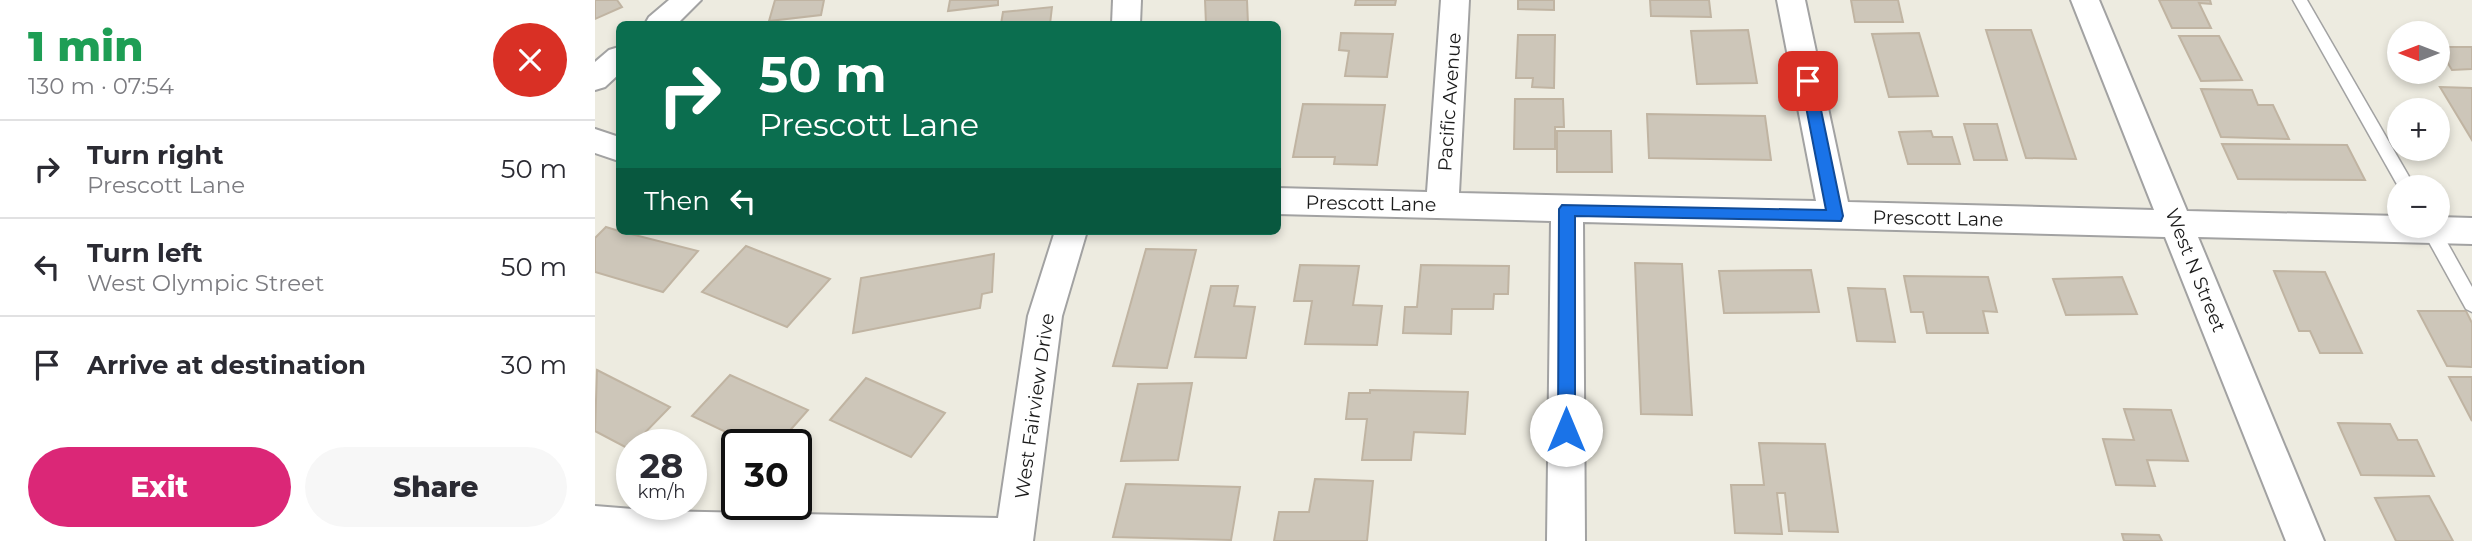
<!DOCTYPE html>
<meta charset="utf-8">
<style>
:root{--surface:#fff;--page:#f7f7f7;--text:#2b2b33;--muted:#7c7c81;--line:#e1e1e2;--accent:#db2777}
body{margin:0;font-family:Montserrat,sans-serif;background:var(--page);color:var(--text);height:100vh;display:flex;flex-direction:column;font-size:26px;white-space:nowrap}
*{box-sizing:border-box;margin:0}
p{font-size:23px;color:var(--muted)}
.icon{flex:none;width:38px;height:38px;fill:none;stroke:currentColor;stroke-width:2;stroke-linecap:round;stroke-linejoin:round}
.map{position:relative;flex:1;overflow:hidden}
.drawer{display:flex;flex-direction:column;background:var(--surface);width:595px}
.drawer>*{flex:none}
.guide{position:absolute;left:21px;top:21px;width:665px;height:214px;border-radius:10px;box-shadow:0 4px 10px #0003;background:#0b6e4f;color:#fff;overflow:hidden}
.needle{width:46px;rotate:270deg}
.buttons{position:absolute;left:1792px;top:21px;display:grid;gap:14px}
.buttons a{display:grid;place-items:center;width:63px;height:63px;border-radius:50%;background:var(--surface);box-shadow:0 4px 10px #0003;font-size:35px}
.speed{position:absolute;left:21px;top:429px;display:flex;gap:14px;font-size:35px;font-weight:700;text-align:center}
.speed>*{display:grid;place-content:center;width:91px;height:91px;border-radius:50%;background:var(--surface);box-shadow:0 4px 10px #0003;line-height:1}
.speed small{font-size:18px;font-weight:400}
.speed .limit{border:4px solid #111;border-radius:10px;background:#fff;color:#111}
.pin{position:absolute;display:grid;place-items:center;width:60px;height:60px;color:#fff;margin:-30px;border-radius:14px;box-shadow:0 4px 10px #0006}
.me{position:absolute;width:77px;margin:-38px;rotate:0deg;stroke-linejoin:round;filter:drop-shadow(0 0 5px #0008)}
.turn{display:flex;align-items:center;gap:24px;height:147px;padding:0 28px;font-size:32px}
.turn .icon{width:91px;height:91px;stroke-width:2.5}
.turn b{display:block;font-size:49px;line-height:60px}
.then{display:flex;align-items:center;height:66px;padding:0 28px;background:#0003;gap:14px;font-size:26px}
.round{display:grid;place-items:center;flex:none;width:74px;height:74px;border-radius:37px;background:var(--page)}
.headline{display:flex;align-items:center;justify-content:space-between;height:119px;padding:0 28px}
h1{font-size:42px;font-weight:800;line-height:52px;color:#1e9e55}
.button{display:flex;gap:14px;margin-top:auto;padding:14px 28px}
.button a{flex:1;height:80px;border-radius:42px;background:var(--accent);color:#fff;font-size:28px;font-weight:800;line-height:80px;text-align:center}
.button a+a{background:var(--page);color:var(--text)}
ul{padding:0;list-style:none}
li{display:flex;align-items:center;gap:21px;height:98px;padding:0 28px;border-top:2px solid var(--line)}
li div{flex:1}
li b{display:block;font-size:26px}
li em{font-style:normal}
main{display:flex;flex:1;min-height:0}
.map>svg:first-child{display:block}
.building{fill:#cdc6b9;stroke:#c0b4a2;stroke-width:2}
.lines{fill:none;stroke-linecap:round;stroke-linejoin:round}
.service-casing{stroke:#a2a2a2;stroke-width:3}
.minor-casing{stroke:#a2a2a2;stroke-width:4}
.service{fill:#fff;fill-rule:evenodd}
.minor{fill:#fff;fill-rule:evenodd}
.route{fill:#1a73e8;stroke:#114b97;stroke-width:2}
.labels{text-anchor:middle;stroke-width:7;stroke-linejoin:round;paint-order:stroke}
.street-label{font-size:19px;fill:#1b1b1b;stroke:#fff}
</style>
<main>
<section class="drawer">
<div class="headline"><div><h1>1 min</h1><p>130 m · 07:54</p></div><a class="round" style="background:#d93025;color:#fff"><svg class="icon" aria-label="close" viewBox="0 0 24 24"><path d="M6 6l12 12M18 6L6 18"/></svg></a></div>
<ul>
<li><svg class="icon" aria-label="right" viewBox="0 0 24 24"><path d="M7 20v-9h11M14 6l5 5-5 5"/></svg><div><b>Turn right</b><p>Prescott Lane</p></div><em>50 m</em></li>
<li><svg class="icon" aria-label="left" viewBox="0 0 24 24"><path d="M17 20v-9H6M10 6l-5 5 5 5"/></svg><div><b>Turn left</b><p>West Olympic Street</p></div><em>50 m</em></li>
<li><svg class="icon" aria-label="arrive" viewBox="0 0 24 24"><path d="M6 21V4h12l-3 4 3 4H6"/></svg><div><b>Arrive at destination</b></div><em>30 m</em></li>
</ul>
<div class="button"><a>Exit</a><a>Share</a></div>
</section>
<div class="map">
<svg width="1877" height="541" viewBox="0 0 1877 541">
<rect width="100%" height="100%" fill="#edebe0"/>
<g class="building">
<polygon points="0,0 22,0 27,7 0,19"/>
<polygon points="180,0 229,0 226,15 174,21"/>
<polygon points="355,0 403,0 403,5 353,11"/>
<polygon points="610,0 652,0 653,24 611,24"/>
<polygon points="761,0 801,0 800,5 760,5"/>
<polygon points="923,0 959,0 959,10 923,9"/>
<polygon points="1055,0 1114,0 1116,17 1056,16"/>
<polygon points="1256,0 1303,0 1308,22 1260,22"/>
<polygon points="1564,0 1615,0 1616,4 1604,3 1616,28 1577,28"/>
<polygon points="457,7 455,24 406,24 408,12"/>
<polygon points="1153,30 1162,83 1102,84 1096,31"/>
<polygon points="1391,30 1436,30 1481,159 1431,158"/>
<polygon points="746,33 798,34 792,77 750,76 754,51 744,50"/>
<polygon points="1324,33 1343,96 1294,97 1277,34"/>
<polygon points="923,35 960,35 959,88 937,87 938,78 921,78"/>
<polygon points="1584,36 1624,36 1647,80 1606,81"/>
<polygon points="1843,47 1877,47 1877,69 1857,70"/>
<polygon points="1845,87 1877,88 1877,140"/>
<polygon points="1606,89 1657,90 1663,105 1678,105 1694,139 1626,137"/>
<polygon points="920,99 968,99 969,127 960,127 960,149 919,149"/>
<polygon points="708,104 790,105 782,165 739,164 740,157 698,157"/>
<polygon points="1052,114 1170,116 1176,160 1054,158"/>
<polygon points="1369,124 1402,124 1412,160 1379,160"/>
<polygon points="962,131 1016,131 1017,172 962,172"/>
<polygon points="1336,131 1338,137 1357,137 1365,164 1313,164 1304,132"/>
<polygon points="1627,144 1752,145 1770,180 1643,179"/>
<polygon points="11,227 24,231 103,251 68,292 0,272 0,238"/>
<polygon points="151,246 235,279 192,327 107,292"/>
<polygon points="551,249 601,250 572,368 518,366"/>
<polygon points="399,254 397,292 387,294 385,308 258,333 266,278"/>
<polygon points="1040,263 1087,264 1097,415 1046,414"/>
<polygon points="705,265 764,266 758,305 787,306 782,345 710,344 717,301 699,301"/>
<polygon points="826,265 914,266 913,294 899,294 898,309 857,309 856,334 808,333 810,307 822,307"/>
<polygon points="1216,270 1224,312 1129,313 1124,271"/>
<polygon points="1679,271 1730,272 1767,353 1725,353 1715,331 1704,331"/>
<polygon points="1309,276 1393,277 1402,312 1388,311 1393,333 1332,333 1328,312 1316,312"/>
<polygon points="1527,277 1542,314 1471,315 1458,279"/>
<polygon points="616,286 643,286 639,306 660,307 651,358 600,357"/>
<polygon points="1253,288 1290,289 1300,342 1262,341"/>
<polygon points="1823,311 1871,311 1877,323 1877,367 1852,366"/>
<polygon points="2,370 75,407 34,449 0,431"/>
<polygon points="135,375 213,410 183,444 156,444 97,416"/>
<polygon points="1854,377 1877,377 1877,421"/>
<polygon points="271,378 350,413 316,457 235,420"/>
<polygon points="597,383 583,460 526,461 543,384"/>
<polygon points="775,390 873,392 870,434 819,432 816,460 767,460 772,419 751,419 754,393 775,393"/>
<polygon points="1529,409 1576,410 1593,461 1552,460 1560,486 1521,485 1508,439 1539,440"/>
<polygon points="1743,423 1795,424 1803,440 1822,440 1839,476 1766,475"/>
<polygon points="1164,443 1230,444 1243,532 1194,531 1190,493 1182,493 1187,534 1140,533 1136,485 1169,485"/>
<polygon points="720,479 778,481 772,541 679,541 684,512 714,512"/>
<polygon points="531,484 645,487 636,540 518,537"/>
<polygon points="1834,496 1858,541 1801,541 1780,498"/>
<polygon points="1527,534 1564,535 1567,541 1529,541"/>
</g>
<g class="lines">
<defs>
<g id="service">
<polygon points="1698,0 1712,0 1820,187 1804,188"/>
<polygon points="1825,226 1843,226 1877,287 1877,312 1871,309"/>
</g>
<g id="minor">
<polygon points="74,0 106,0 82,24 50,24 54,17"/>
<polygon points="518,0 546,0 545,24 517,24"/>
<polygon points="846,0 874,0 864,193 1221,201 1182,0 1210,0 1253,202 1559,210 1476,0 1504,0 1592,211 1804,216 1804,226 1843,226 1843,217 1877,218 1877,244 1603,237 1729,541 1691,541 1570,237 988,222 990,541 952,541 956,221 682,214 682,188 832,192"/>
<polygon points="24,47 24,74 10,87 0,90 0,62 14,50"/>
<polygon points="0,129 24,137 24,161 0,153"/>
<polygon points="460,231 492,231 467,316 438,541 0,541 0,506 63,511 403,518 433,316"/>
</g>
</defs>
<use href="#service" class="service-casing"/>
<use href="#minor" class="minor-casing"/>
<use href="#service" class="service"/>
<use href="#minor" class="minor"/>
</g>
<polygon class="route" points="1213,76 1220,81 1248,216 1246,221 980,216 980,430 978,436 971,438 965,436 963,430 964,209 967,205 1231,210 1206,81"/>
<g class="labels">
<g class="street-label">
<text transform="translate(854 102) rotate(-86)" y="7">Pacific Avenue</text>
<text transform="translate(776 203) rotate(1)" y="7">Prescott Lane</text>
<text transform="translate(1343 218) rotate(1)" y="7">Prescott Lane</text>
<text transform="translate(1601 270) rotate(68)" y="7">West N Street</text>
<text transform="translate(439 406) rotate(-82)" y="7">West Fairview Drive</text>
</g>
</g>
</svg>
<div class="buttons">
<a><svg class="needle" viewBox="-14 -14 28 28"><path d="M0-13l5 13h-10z" fill="#e53935"/><path d="M0 13l5-13h-10z" fill="#7c7c81"/></svg></a>
<a>+</a>
<a>−</a>
</div>
<div class="speed"><div>28<small>km/h</small></div><div class="limit">30</div></div>
<div class="pin" style="left:1213px;top:81px;background:#d93025"><svg class="icon" aria-label="arrive" viewBox="0 0 24 24"><path d="M6 21V4h12l-3 4 3 4H6"/></svg></div>
<svg class="me" style="left:971px;top:430px" viewBox="-20 -20 40 40"><circle r="19" fill="#fff"/><path d="M0-13L10 11 0 6-10 11z" fill="#1a73e8"/></svg>
<div class="guide">
<div class="turn"><svg class="icon" aria-label="right" viewBox="0 0 24 24"><path d="M7 20v-9h11M14 6l5 5-5 5"/></svg><div><b>50 m</b>Prescott Lane</div></div>
<div class="then">Then<svg class="icon" aria-label="left" viewBox="0 0 24 24"><path d="M17 20v-9H6M10 6l-5 5 5 5"/></svg></div>
</div>
</div>
</main>
